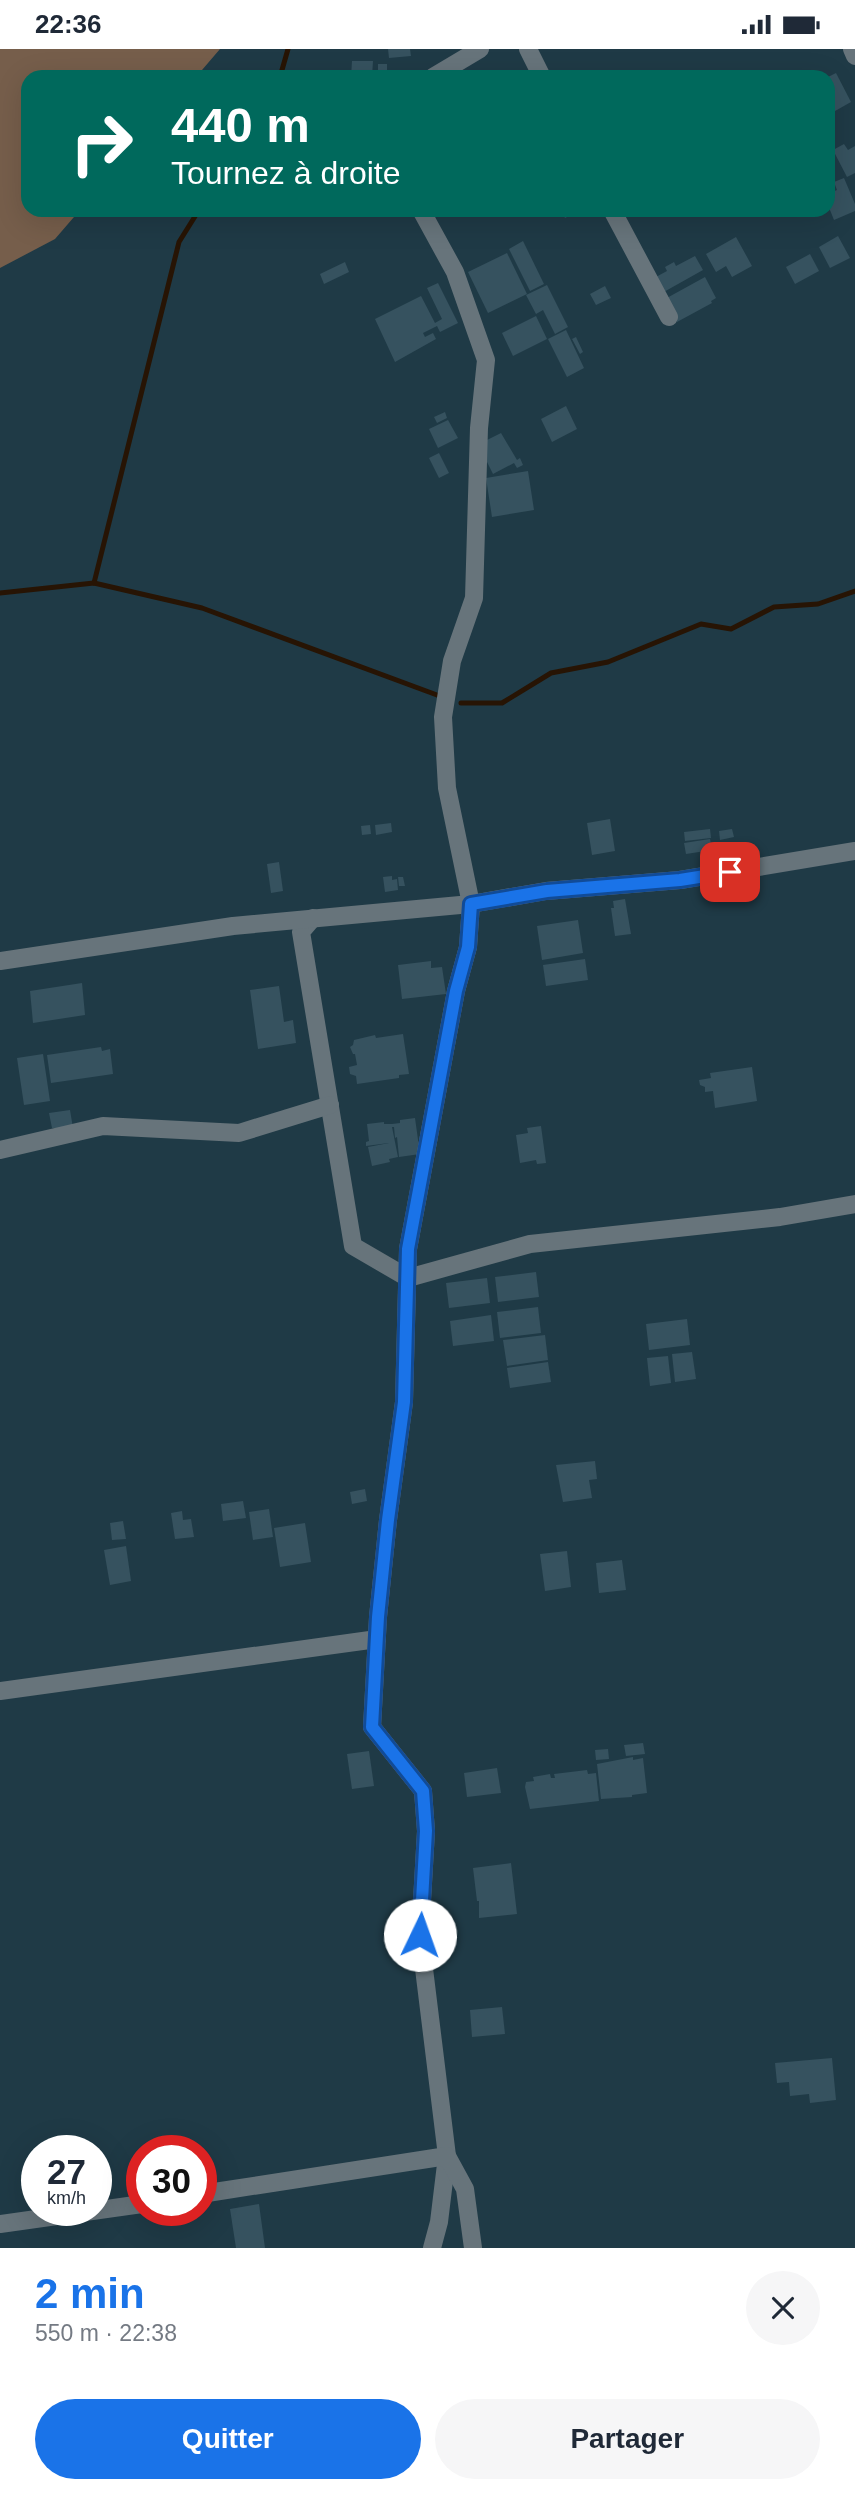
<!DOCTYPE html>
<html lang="fr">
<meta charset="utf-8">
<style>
:root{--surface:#fff;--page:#f6f6f7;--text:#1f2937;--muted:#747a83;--accent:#1a73e8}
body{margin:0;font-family:Arial,sans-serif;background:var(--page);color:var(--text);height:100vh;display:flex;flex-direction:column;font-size:26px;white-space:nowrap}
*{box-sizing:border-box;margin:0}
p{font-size:23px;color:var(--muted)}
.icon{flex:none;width:38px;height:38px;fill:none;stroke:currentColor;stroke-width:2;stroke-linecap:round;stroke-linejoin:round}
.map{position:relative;height:2199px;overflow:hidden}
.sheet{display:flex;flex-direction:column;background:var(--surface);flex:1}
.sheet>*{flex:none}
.banner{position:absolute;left:21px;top:21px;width:814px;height:147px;border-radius:21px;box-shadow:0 7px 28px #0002;background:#00695c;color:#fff;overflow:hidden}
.speed{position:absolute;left:21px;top:2086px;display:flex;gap:14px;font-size:35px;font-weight:700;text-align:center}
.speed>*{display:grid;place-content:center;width:91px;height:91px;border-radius:50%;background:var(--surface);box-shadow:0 7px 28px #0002;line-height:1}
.speed small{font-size:18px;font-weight:400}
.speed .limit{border:10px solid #d22;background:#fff;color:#111}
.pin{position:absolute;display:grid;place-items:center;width:60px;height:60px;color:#fff;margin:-30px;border-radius:14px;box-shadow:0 4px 10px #0006}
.me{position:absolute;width:77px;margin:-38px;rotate:3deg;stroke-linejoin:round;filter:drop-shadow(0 0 5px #0008)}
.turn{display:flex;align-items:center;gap:24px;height:147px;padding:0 35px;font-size:32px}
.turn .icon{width:91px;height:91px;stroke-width:2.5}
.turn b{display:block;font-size:49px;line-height:60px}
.round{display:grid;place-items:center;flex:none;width:74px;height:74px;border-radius:37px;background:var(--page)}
.summary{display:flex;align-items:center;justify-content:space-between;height:119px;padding:0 35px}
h1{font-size:42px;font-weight:700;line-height:52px;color:var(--accent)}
.primary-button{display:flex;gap:14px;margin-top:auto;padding:14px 35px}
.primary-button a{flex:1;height:80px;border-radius:42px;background:var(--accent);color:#fff;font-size:28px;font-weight:700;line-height:80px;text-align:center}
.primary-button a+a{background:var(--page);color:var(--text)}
.status{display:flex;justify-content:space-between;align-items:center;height:49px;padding:0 35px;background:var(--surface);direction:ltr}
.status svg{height:19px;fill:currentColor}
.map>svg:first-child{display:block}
.forest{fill:#765e4b}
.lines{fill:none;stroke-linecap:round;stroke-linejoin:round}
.stream{stroke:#271404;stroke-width:5}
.building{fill:#36525f}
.minor{stroke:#67747b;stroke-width:18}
.route-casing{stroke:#114b97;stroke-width:18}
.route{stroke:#1a73e8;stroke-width:12}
</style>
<div class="status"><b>22:36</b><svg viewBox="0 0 49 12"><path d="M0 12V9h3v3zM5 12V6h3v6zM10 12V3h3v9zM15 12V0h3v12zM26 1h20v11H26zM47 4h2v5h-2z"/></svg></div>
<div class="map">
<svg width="855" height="2199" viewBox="0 0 855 2199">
<rect width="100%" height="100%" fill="#1f3a46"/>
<polygon class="forest" points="0,0 220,0 196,28 28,28 28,161 80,161 55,190 0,219"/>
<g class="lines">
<g class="stream">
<polyline points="280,28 288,0"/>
<polyline points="94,534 179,193 199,161"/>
<polyline points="0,544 94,534 202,559 437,646"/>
<polyline points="461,654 502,654 551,624 608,613 701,575 731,580 774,558 818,555 855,542"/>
</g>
</g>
<g class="building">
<polygon points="388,0 410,0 411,7 389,9"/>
<polygon points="352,12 373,12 372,28 351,28"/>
<rect x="378" y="15" width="9" height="13"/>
<polygon points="836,24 851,53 828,66 828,28"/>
<polygon points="844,95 848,101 855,97 855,124 847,128 833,101"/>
<polygon points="844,129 855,155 855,162 834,171 828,156 828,134 832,143 837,141 834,133"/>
<polygon points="561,161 581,161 565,169"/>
<polygon points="838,187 850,209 830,219 819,198"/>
<polygon points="736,188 752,217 732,228 726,217 716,223 706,205"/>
<polygon points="523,192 544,235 530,242 509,200"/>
<polygon points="507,204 527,245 488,264 468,223"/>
<polygon points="810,205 819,222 795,235 786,218"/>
<polygon points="695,207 703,221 662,244 654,229 667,222 665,218 674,213 676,217"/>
<polygon points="345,213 349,223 324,235 320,225"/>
<polygon points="705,228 716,249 711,252 712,254 677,273 665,250"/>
<polygon points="438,234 458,274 440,283 437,277 423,284 425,288 433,284 436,290 395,313 375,270 421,247 435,274 442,270 427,239"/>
<polygon points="547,236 568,278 555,285 543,261 536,265 526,246"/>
<polygon points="605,237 611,249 596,256 590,245"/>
<polygon points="536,267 547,290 513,307 502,284"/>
<polygon points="566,281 584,319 567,328 548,290"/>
<polygon points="576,288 583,303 580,305 572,290"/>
<polygon points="566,357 577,380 552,393 541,370"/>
<polygon points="445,363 447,369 437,374 434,368"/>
<polygon points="448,371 458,389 438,399 429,380"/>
<polygon points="501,384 517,411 520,409 523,416 517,419 514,414 493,425 481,401 483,393"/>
<polygon points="439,404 449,424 439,429 429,409"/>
<polygon points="528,422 534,461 492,468 486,429"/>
<polygon points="610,770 615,802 592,806 587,774"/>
<polygon points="391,774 392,783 376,786 375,776"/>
<polygon points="370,776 371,785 362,786 361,777"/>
<polygon points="710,780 711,789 685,792 684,783"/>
<polygon points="732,780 734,788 720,791 719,782"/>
<polygon points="710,790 712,801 686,805 684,794"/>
<polygon points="279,813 283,842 271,844 267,815"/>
<polygon points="392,827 392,831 397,830 398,841 385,843 383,828"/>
<polygon points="398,828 403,828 405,837 399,837"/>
<polygon points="625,850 631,885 615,887 611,859 614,859 613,852"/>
<polygon points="578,871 583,904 542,911 537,877"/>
<polygon points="585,910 588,931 546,937 543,916"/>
<polygon points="431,912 431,919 442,918 446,945 402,950 398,916"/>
<polygon points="82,934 85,966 33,974 30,942"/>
<polygon points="279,937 284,973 293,971 296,994 258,1000 250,941"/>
<polygon points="403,985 409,1025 399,1026 399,1029 357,1035 356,1027 350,1025 349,1018 357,1016 355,1005 353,1005 350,998 353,996 354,991 375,986 376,989"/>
<polygon points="101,998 102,1002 110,1000 113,1025 51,1034 47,1006"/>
<polygon points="43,1005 50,1052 24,1056 17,1009"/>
<polygon points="752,1018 757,1052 715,1059 713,1042 705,1043 705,1038 700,1036 699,1031 711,1029 710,1024"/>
<polygon points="70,1061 73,1079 55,1082 55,1079 52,1079 49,1064"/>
<polygon points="415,1069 420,1105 399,1108 397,1088 395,1089 394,1078 392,1078 398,1108 389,1110 390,1113 372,1117 368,1098 389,1094 366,1097 366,1093 369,1092 367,1075 384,1073 384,1075 392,1075 400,1074 400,1071"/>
<polygon points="541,1077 546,1114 537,1115 536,1111 520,1114 516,1086 528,1084 527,1079"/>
<polygon points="536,1223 539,1248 498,1253 495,1228"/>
<polygon points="487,1229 490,1254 449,1259 446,1234"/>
<polygon points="538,1258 541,1284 500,1289 497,1263"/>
<polygon points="491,1266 494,1292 453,1297 450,1272"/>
<polygon points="687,1270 690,1296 649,1301 646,1275"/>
<polygon points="545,1286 548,1311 507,1317 503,1291"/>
<polygon points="692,1303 696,1330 675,1333 672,1305"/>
<polygon points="668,1307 671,1334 650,1337 647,1309"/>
<polygon points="548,1313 551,1333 510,1339 507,1319"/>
<polygon points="595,1412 597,1430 589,1431 592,1449 563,1453 556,1416"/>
<polygon points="365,1440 367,1452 352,1455 350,1443"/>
<polygon points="243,1452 246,1469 223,1472 221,1455"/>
<polygon points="269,1460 273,1488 253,1491 249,1463"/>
<polygon points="182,1462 183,1471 191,1470 194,1488 175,1490 171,1464"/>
<polygon points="123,1472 126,1490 112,1491 110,1474"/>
<polygon points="305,1474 311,1513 280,1518 274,1479"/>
<polygon points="126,1497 131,1532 110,1536 104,1501"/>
<polygon points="567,1502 571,1538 545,1542 540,1505"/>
<polygon points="622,1511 626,1541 599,1544 596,1514"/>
<polygon points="643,1694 645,1705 626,1707 624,1696"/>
<polygon points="608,1700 609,1710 596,1711 595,1701"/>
<polygon points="369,1702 374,1737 352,1740 347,1705"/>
<polygon points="633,1708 633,1711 643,1709 647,1744 632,1746 632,1748 601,1750 597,1715"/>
<polygon points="497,1719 501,1744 467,1748 464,1724"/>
<polygon points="587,1721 588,1725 596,1724 599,1752 530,1760 525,1738 526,1733 534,1732 533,1728 550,1725 551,1729 555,1729 554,1725"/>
<polygon points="511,1814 517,1865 479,1869 479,1852 477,1852 473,1819"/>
<polygon points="502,1958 505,1985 472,1988 470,1961"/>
<polygon points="832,2009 836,2051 810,2054 809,2045 790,2047 789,2033 777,2034 775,2014"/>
<polygon points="259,2155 265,2199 236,2199 230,2160"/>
</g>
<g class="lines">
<g class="minor">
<polyline points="528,0 542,28"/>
<polyline points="852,0 855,7"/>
<polyline points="433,28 480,0"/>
<polyline points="421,161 455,223 486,311 479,379 474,549 452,612 443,668 447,739 471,855 468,898 456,942 408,1200 404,1353 388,1471 378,1568 372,1678 423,1742 426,1782 420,1887 447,2107 439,2173 432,2199"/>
<polyline points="612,161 669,268"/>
<polyline points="313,869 301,883 353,1197 408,1229 530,1195 780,1168 855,1155"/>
<polyline points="0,912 233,877 471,855 546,842 680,831 855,802"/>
<polyline points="0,1101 103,1077 239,1084 330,1056"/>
<polyline points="0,1642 377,1590"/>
<polyline points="201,2145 447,2107 465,2140 473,2199"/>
<polyline points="0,2175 142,2155"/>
</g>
</g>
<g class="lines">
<defs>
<polyline id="route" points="420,1886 426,1782 423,1742 372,1678 378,1568 388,1471 404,1353 408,1200 456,942 468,898 471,855 547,842 680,831 730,823"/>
</defs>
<use href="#route" class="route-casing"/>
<use href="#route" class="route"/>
</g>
</svg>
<div class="speed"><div>27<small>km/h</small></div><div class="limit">30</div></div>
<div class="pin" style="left:730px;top:823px;background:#d93025"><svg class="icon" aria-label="arrive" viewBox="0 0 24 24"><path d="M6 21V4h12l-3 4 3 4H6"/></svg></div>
<svg class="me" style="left:420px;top:1886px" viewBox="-20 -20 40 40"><circle r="19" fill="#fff"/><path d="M0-13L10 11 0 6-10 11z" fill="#1a73e8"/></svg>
<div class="banner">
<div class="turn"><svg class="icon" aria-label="right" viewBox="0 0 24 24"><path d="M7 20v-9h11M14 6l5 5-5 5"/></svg><div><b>440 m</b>Tournez à droite</div></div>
</div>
</div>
<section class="sheet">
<div class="summary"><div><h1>2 min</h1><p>550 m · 22:38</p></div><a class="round"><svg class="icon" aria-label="close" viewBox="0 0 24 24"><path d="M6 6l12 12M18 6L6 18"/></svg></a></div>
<div class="primary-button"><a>Quitter</a><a>Partager</a></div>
</section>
